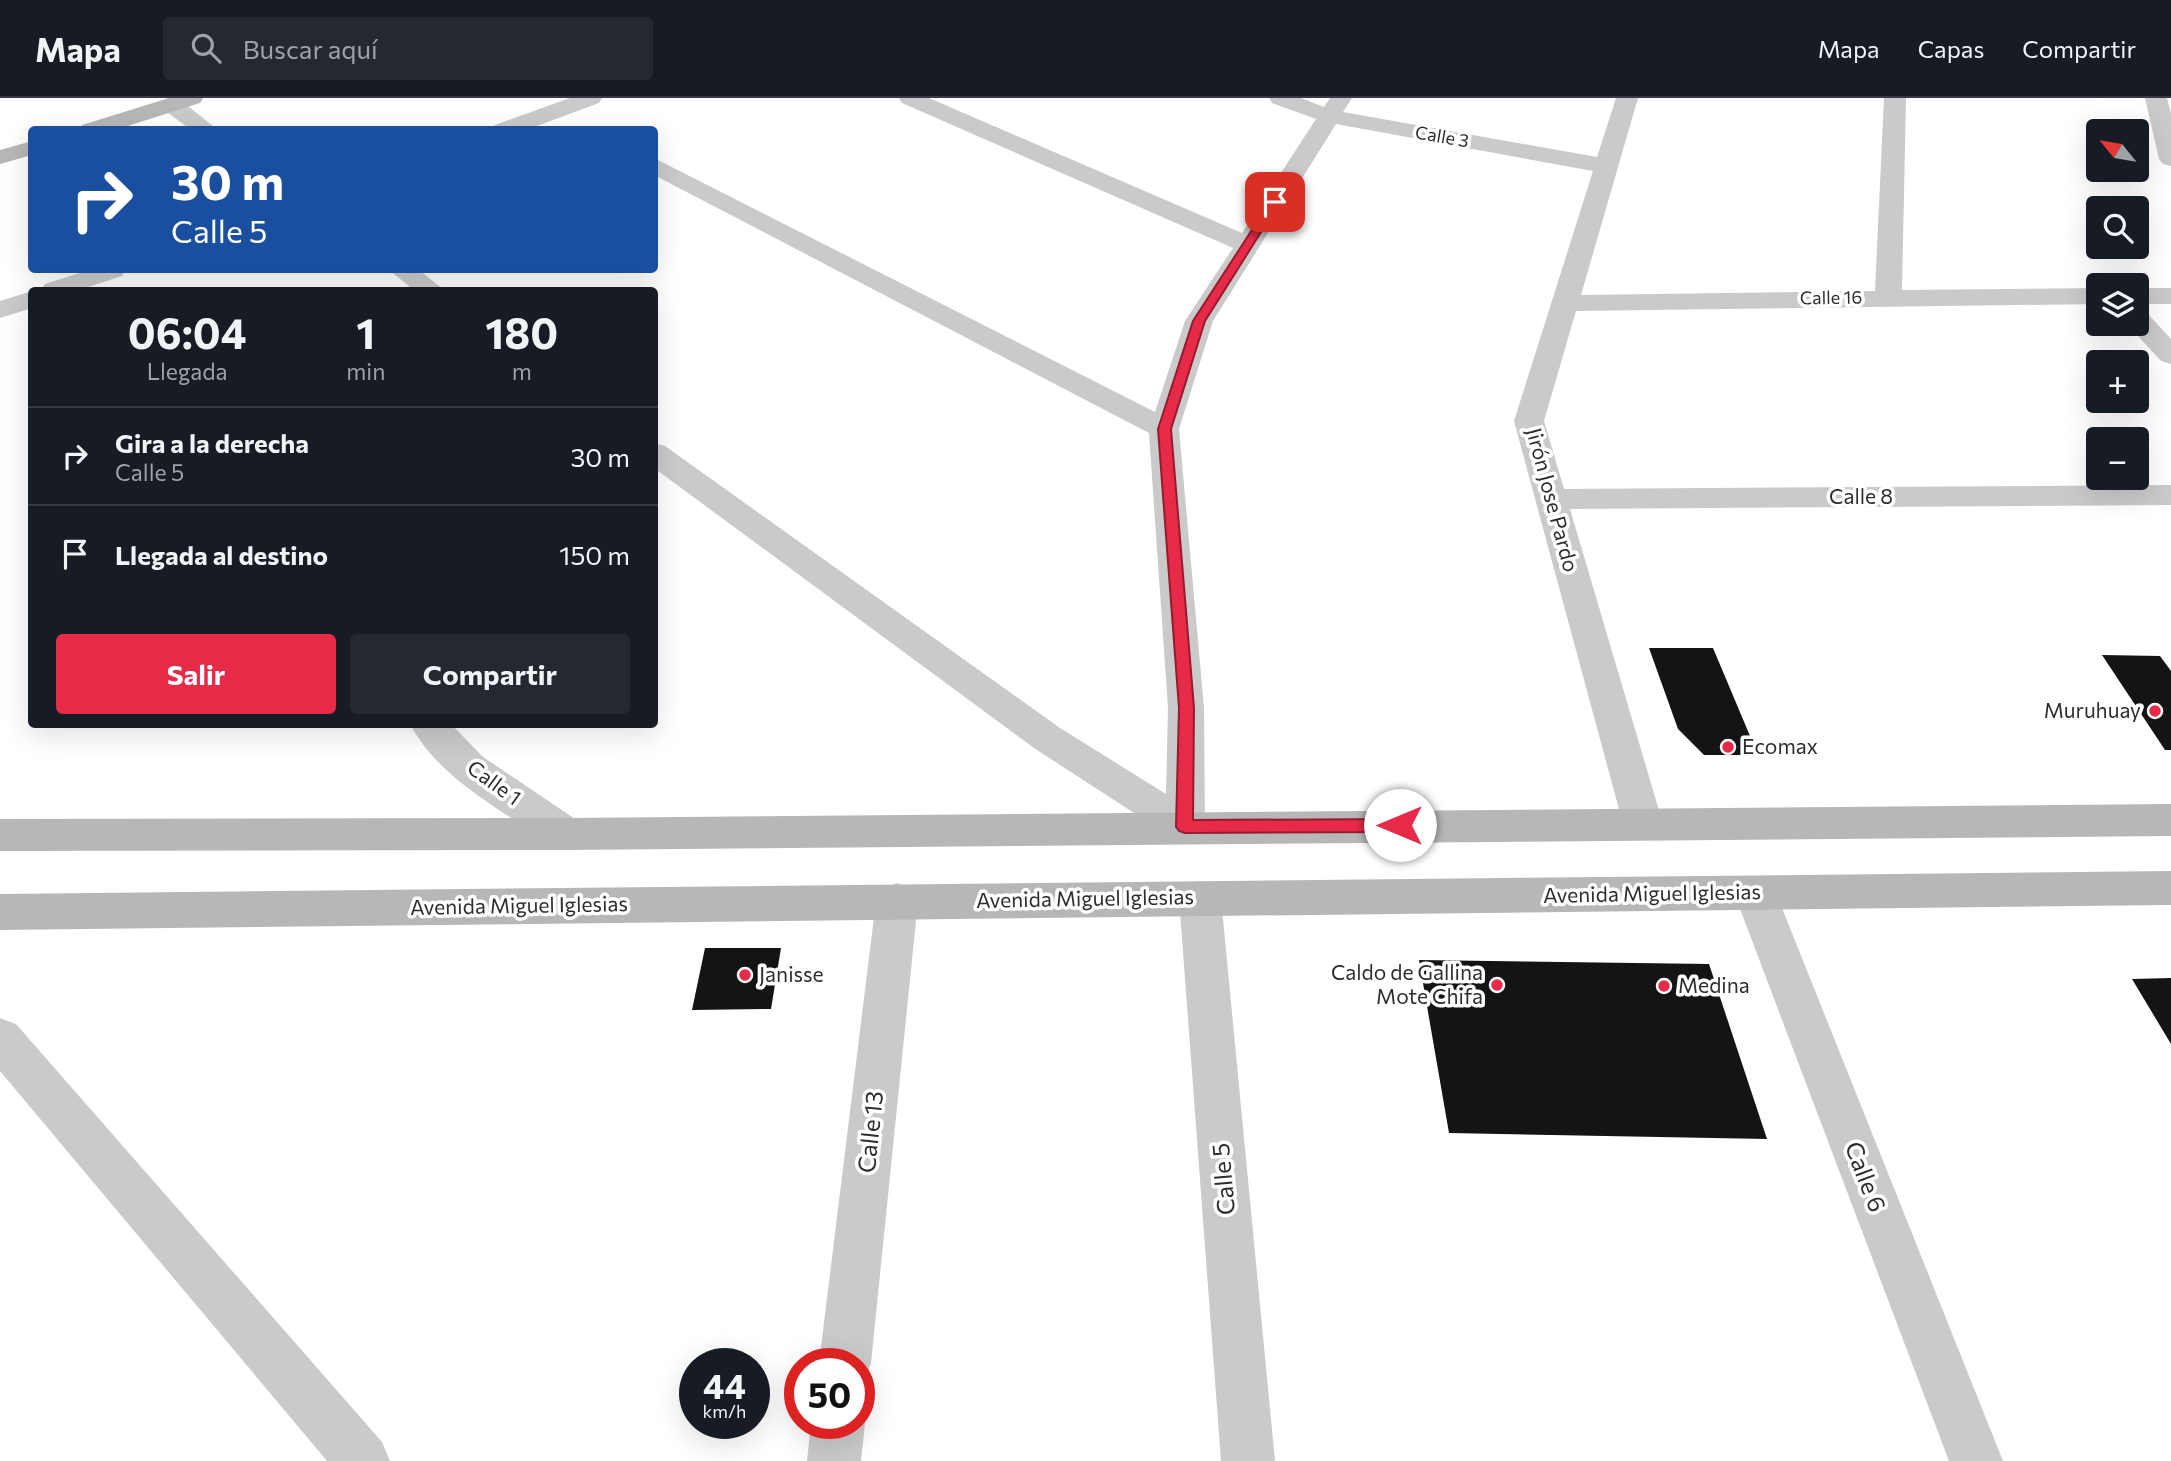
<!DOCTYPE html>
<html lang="es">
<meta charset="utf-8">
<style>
:root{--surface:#171b24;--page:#242831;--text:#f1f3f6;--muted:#9ea1a6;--line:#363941;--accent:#e82a49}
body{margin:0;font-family:Commissioner,sans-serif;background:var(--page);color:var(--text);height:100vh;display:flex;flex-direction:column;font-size:26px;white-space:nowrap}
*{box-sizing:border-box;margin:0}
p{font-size:23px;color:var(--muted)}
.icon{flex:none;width:38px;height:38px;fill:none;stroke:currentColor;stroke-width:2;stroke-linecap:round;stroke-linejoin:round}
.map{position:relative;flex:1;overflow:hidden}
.panel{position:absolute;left:28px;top:189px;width:630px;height:441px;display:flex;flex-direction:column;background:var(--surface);border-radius:7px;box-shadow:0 7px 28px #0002}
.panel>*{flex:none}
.top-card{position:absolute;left:28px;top:28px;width:630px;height:147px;border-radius:7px;box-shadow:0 7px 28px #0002;background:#1a4fa0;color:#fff;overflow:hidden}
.needle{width:46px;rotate:300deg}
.buttons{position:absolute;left:2086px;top:21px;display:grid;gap:14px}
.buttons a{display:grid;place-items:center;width:63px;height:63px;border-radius:7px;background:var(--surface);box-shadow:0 7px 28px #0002;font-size:35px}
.speed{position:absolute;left:679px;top:1250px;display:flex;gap:14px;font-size:35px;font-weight:700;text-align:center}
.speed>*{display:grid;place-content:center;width:91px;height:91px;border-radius:50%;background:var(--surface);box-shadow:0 7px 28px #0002;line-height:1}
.speed small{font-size:18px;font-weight:400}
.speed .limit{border:10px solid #d22;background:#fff;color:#111}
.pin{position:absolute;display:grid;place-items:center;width:60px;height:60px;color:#fff;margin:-30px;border-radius:14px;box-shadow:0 4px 10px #0006}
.me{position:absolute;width:77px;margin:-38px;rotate:270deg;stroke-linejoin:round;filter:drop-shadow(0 0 5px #0008)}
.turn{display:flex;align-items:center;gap:24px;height:147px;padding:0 28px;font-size:32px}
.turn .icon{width:91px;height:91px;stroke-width:2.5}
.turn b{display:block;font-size:49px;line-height:60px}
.eta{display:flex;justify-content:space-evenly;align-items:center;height:119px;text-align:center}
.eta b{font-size:42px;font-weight:700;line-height:49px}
.action{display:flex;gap:14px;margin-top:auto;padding:14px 28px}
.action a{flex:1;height:80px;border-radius:7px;background:var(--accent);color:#fff;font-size:28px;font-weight:700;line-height:80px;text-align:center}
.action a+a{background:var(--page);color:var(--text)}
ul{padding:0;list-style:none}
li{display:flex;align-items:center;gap:21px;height:98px;padding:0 28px;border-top:2px solid var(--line)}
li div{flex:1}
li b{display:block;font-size:26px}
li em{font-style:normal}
header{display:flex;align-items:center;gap:42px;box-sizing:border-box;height:98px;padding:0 35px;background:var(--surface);border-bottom:2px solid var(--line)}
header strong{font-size:33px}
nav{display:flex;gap:38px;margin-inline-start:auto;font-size:24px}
.search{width:490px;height:63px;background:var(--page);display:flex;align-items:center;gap:18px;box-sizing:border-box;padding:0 24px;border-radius:7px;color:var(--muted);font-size:26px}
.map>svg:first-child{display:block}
.building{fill:#141414}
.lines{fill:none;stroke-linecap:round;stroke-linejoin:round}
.street{fill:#cacaca;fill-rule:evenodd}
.secondary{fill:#b7b7b7;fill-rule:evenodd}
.route{fill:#e82a49;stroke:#971b2f;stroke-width:2}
.poi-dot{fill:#e82a49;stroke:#fff;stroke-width:2.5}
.labels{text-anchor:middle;stroke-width:7;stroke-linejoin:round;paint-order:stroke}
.far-street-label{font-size:18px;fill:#2d2d2d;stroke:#fff}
.street-label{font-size:21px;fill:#2d2d2d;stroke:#fff}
.poi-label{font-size:21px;fill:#2d2d2d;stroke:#fff;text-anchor:start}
.near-street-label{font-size:24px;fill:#2d2d2d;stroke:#fff}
</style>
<header>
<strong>Mapa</strong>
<div class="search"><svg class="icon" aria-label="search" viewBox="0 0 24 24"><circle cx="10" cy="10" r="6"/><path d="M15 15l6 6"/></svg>Buscar aquí</div>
<nav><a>Mapa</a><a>Capas</a><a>Compartir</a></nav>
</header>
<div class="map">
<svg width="2171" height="1363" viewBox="0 0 2171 1363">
<rect width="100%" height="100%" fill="#fff"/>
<g class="building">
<polygon points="1649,550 1713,550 1758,657 1704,657 1678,631"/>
<polygon points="2102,557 2160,558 2171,573 2171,652 2165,652"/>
<polygon points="705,850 781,850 771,911 692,912"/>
<polygon points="1419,862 1709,866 1767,1041 1449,1035"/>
<polygon points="2171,880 2171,946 2132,881"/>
</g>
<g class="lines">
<g class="street">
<polygon points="168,0 179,1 218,32 191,32 163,11 160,6"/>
<polygon points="570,0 602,0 599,5 526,32 492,32 495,27"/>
<polygon points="899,0 929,0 1242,135 1316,21 1272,5 1269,0 1301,0 1324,9 1330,0 1352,0 1343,14 1597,59 1616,0 1638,0 1581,197 1875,193 1884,0 1906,0 1902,192 2098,190 2098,206 1576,213 1544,323 1564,391 2171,387 2171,407 1570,411 1663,726 1657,737 1643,742 1629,737 1623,726 1514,323 1593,73 1336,26 1213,223 1179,331 1204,610 1205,728 1199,739 1185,744 1171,739 1034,650 654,370 654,345 665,348 1060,630 1166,696 1168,610 1149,335 654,77 654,60 1155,314 1185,223 1233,150 902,5"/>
<polygon points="2145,0 2167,0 2171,15 2171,68 2163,66 2159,61"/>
<polygon points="89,172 126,172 122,178 79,192 41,192 45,186"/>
<polygon points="389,172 419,172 444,192 414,192"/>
<rect x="2137" y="190" width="34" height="16"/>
<polygon points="32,193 32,210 0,220 0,203"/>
<polygon points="2137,213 2147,215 2171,241 2171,266 2161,263 2127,226 2137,226"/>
<path d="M410 626H451L483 659 581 725 587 736 581 747 567 752 553 747C503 713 439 681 410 626Z"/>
<polygon points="1755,778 1770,783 1776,795 2003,1363 1949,1363 1734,795 1740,783"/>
<polygon points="1200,783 1215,788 1221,800 1275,1363 1221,1363 1179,800 1185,788"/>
<polygon points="897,785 912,791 918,803 871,1265 864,1284 859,1285 859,1265 819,1265 876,803 882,791"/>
<polygon points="0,920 16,926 382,1344 390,1363 327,1363 0,973"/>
<polygon points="859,1311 865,1325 861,1363 807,1363 811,1325 859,1325"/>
</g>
<g class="secondary">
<polygon points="169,0 203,0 200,5 115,32 79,32 82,27"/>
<polygon points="32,43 32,57 0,66 0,52"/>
<polygon points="2171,706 2171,738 567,752 0,753 0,721 567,720"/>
<polygon points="2171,773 2171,807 0,832 0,796"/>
</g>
</g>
<polygon class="route" points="1275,101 1280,104 1205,223 1171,331 1194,610 1193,722 1400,721 1406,723 1409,727 1406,732 1400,734 1185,735 1179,733 1176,729 1179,610 1158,331 1193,223 1270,104"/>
<g class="poi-dot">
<circle cx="2155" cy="613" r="7"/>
<circle cx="1728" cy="649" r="7"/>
<circle cx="745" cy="877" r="7"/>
<circle cx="1497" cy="887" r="7"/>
<circle cx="1664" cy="888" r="7"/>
</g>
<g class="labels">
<g class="far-street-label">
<text transform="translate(1442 39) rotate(10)" y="6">Calle 3</text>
<text transform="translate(1831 200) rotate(-1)" y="6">Calle 16</text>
</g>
<g class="street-label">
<text x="1861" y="406">Calle 8</text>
<text transform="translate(1552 402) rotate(75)" y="7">Jirón Jose Pardo</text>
<text transform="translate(494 685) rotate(36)" y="7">Calle 1</text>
<text transform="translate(1652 796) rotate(-1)" y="7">Avenida Miguel Iglesias</text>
<text transform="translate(1085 801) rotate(-1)" y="7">Avenida Miguel Iglesias</text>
<text transform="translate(519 808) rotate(-1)" y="7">Avenida Miguel Iglesias</text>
</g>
<g class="poi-label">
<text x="2141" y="620" text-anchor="end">Muruhuay</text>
<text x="1742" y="656">Ecomax</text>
<text x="1483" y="882" text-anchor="end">Caldo de Gallina<tspan x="1483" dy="24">Mote Chifa</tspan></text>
<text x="759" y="884">Janisse</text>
<text x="1678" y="895">Medina</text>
</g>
<g class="near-street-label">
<text transform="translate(871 1034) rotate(-84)" y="8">Calle 13</text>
<text transform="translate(1865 1079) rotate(69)" y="8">Calle 6</text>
<text transform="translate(1224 1081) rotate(-95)" y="8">Calle 5</text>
</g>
</g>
</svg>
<div class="buttons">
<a><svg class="needle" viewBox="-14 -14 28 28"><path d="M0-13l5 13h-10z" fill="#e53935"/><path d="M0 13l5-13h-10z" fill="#9ea1a6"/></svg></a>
<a><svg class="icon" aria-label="search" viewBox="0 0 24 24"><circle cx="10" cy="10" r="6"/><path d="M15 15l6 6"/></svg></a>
<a><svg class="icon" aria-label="layers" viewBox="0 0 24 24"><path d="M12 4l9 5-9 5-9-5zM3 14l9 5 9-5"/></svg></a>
<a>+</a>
<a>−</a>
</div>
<div class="speed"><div>44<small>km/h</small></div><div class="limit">50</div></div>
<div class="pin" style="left:1275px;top:104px;background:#d93025"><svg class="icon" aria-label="arrive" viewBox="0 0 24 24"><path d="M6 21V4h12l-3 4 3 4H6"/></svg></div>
<svg class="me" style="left:1400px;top:727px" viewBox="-20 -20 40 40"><circle r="19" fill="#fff"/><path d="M0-13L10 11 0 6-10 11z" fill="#e82a49"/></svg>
<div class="top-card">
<div class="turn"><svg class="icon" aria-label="right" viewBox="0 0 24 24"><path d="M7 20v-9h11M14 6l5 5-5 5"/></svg><div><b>30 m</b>Calle 5</div></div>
</div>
<section class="panel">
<div class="eta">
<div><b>06:04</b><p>Llegada</p></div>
<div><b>1</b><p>min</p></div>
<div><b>180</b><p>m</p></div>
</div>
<ul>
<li><svg class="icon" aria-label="right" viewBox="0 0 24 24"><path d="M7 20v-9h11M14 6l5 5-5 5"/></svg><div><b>Gira a la derecha</b><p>Calle 5</p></div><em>30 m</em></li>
<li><svg class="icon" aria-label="arrive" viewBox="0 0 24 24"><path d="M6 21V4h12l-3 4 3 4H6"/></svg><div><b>Llegada al destino</b></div><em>150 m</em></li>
</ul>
<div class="action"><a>Salir</a><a>Compartir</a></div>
</section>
</div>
